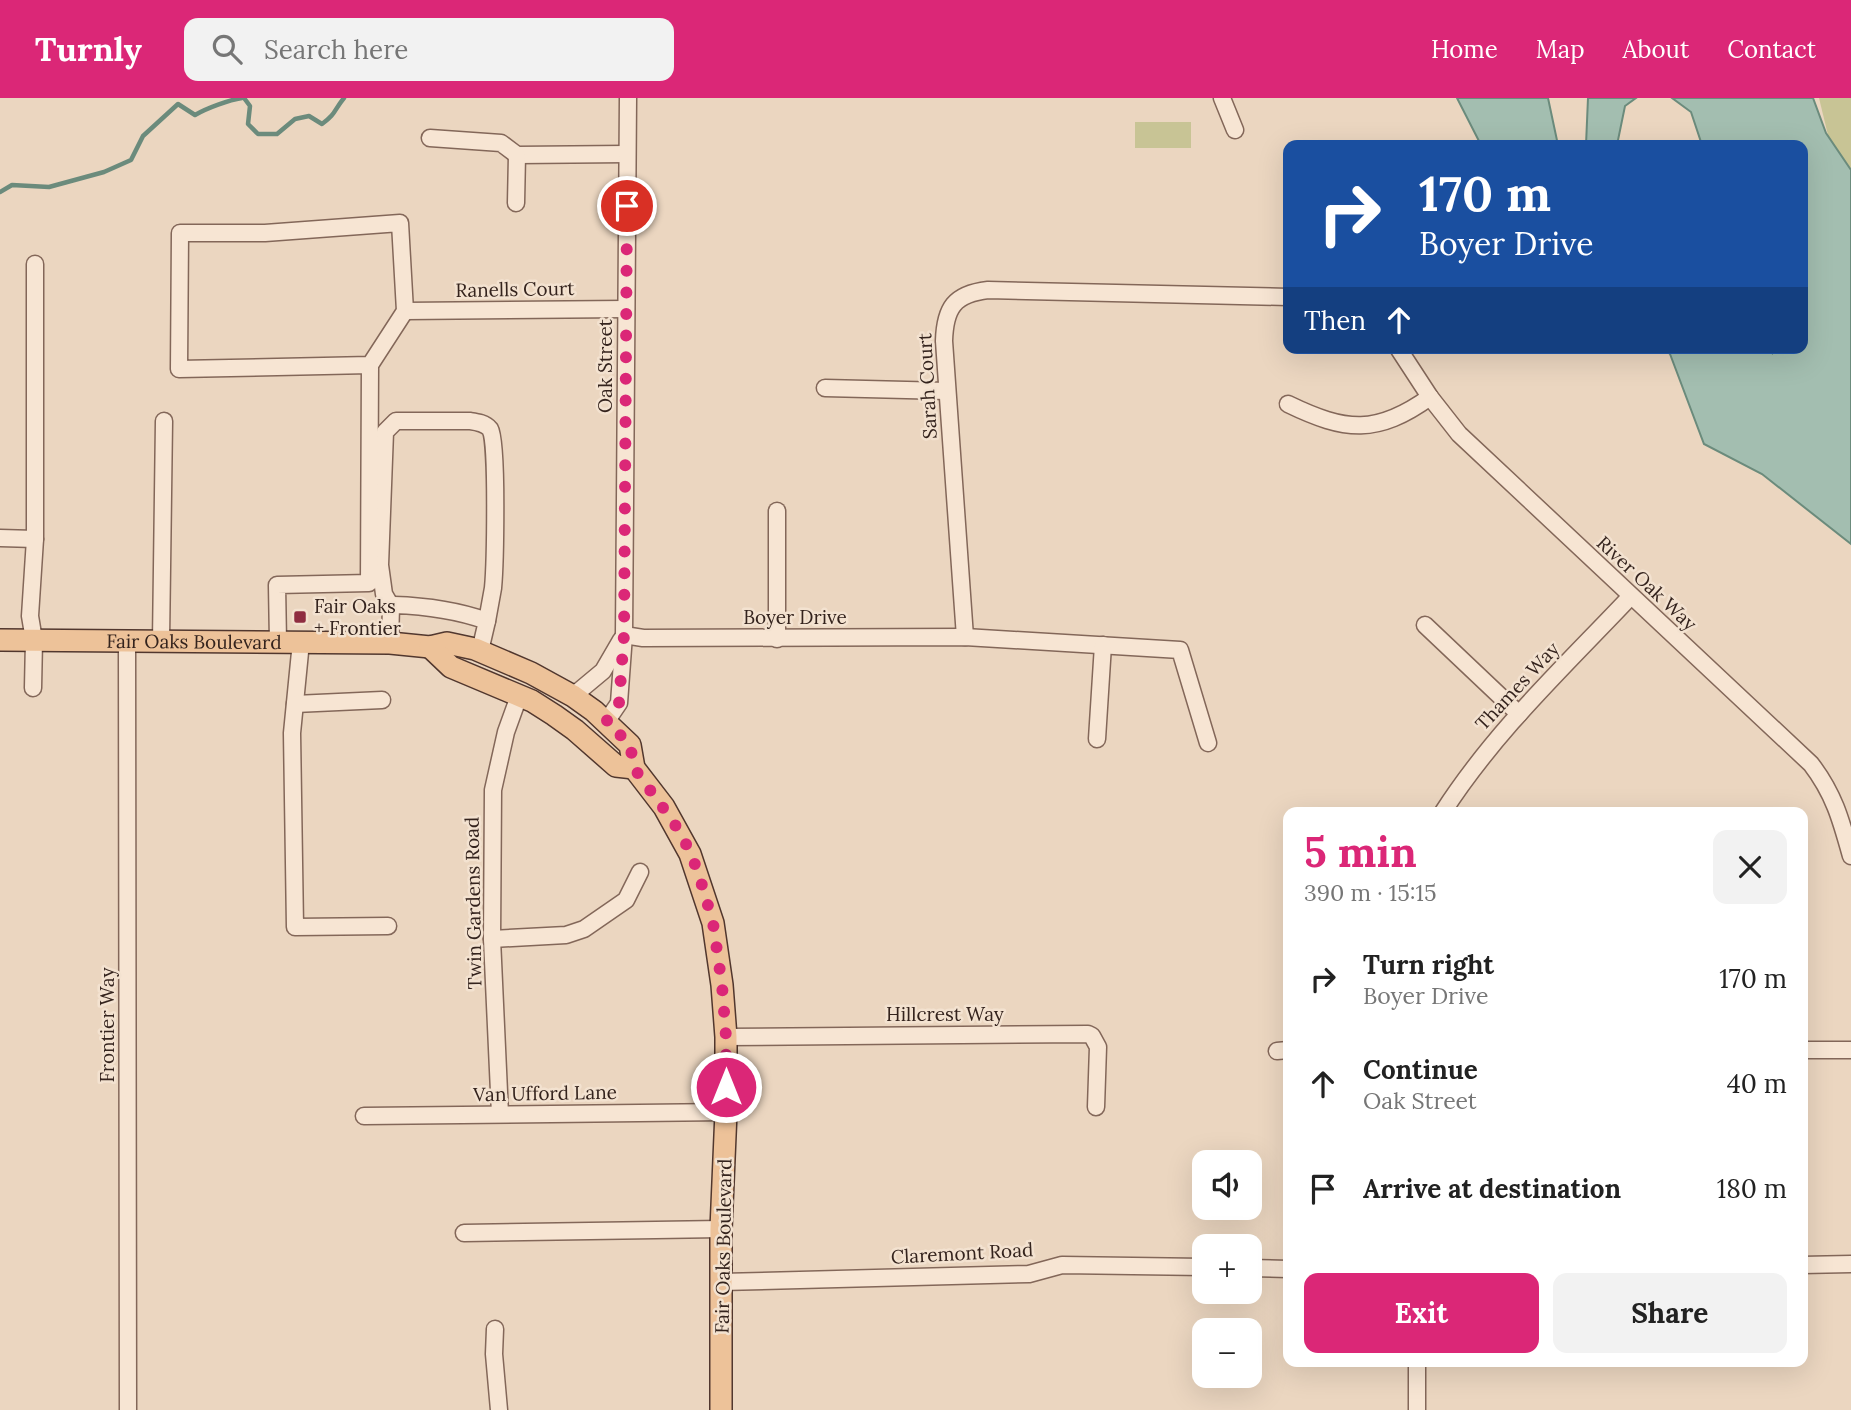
<!DOCTYPE html>
<meta charset="utf-8">
<style>
:root{--surface:#fff;--page:#f2f2f2;--text:#222;--muted:#767676;--accent:#db2777}
body{margin:0;font-family:Lora,serif;background:var(--page);color:var(--text);height:100vh;display:flex;flex-direction:column;font-size:26px;white-space:nowrap}
*{box-sizing:border-box;margin:0}
p{font-size:23px;color:var(--muted)}
.icon{flex:none;width:38px;height:38px;fill:none;stroke:currentColor;stroke-width:2;stroke-linecap:round;stroke-linejoin:round}
.map{position:relative;flex:1;overflow:hidden}
.panel{position:absolute;left:1283px;top:709px;width:525px;height:560px;display:flex;flex-direction:column;background:var(--surface);border-radius:14px;box-shadow:0 7px 28px #0002}
.panel>*{flex:none}
.banner{position:absolute;left:1283px;top:42px;width:525px;height:214px;border-radius:14px;box-shadow:0 7px 28px #0002;background:#1a4fa0;color:#fff;overflow:hidden}
.fabs{position:absolute;left:1192px;top:1052px;display:grid;gap:14px}
.fabs a{display:grid;place-items:center;width:70px;height:70px;border-radius:14px;background:var(--surface);box-shadow:0 7px 28px #0002;font-size:35px}
.pin{position:absolute;display:grid;place-items:center;width:60px;height:60px;color:#fff;margin:-30px;border:4px solid #fff;border-radius:50%;box-shadow:0 2px 7px #0007}
.me{position:absolute;width:77px;margin:-38px;rotate:0deg;stroke-linejoin:round;filter:drop-shadow(0 0 5px #0008)}
.turn{display:flex;align-items:center;gap:24px;height:147px;padding:0 21px;font-size:32px}
.turn .icon{width:91px;height:91px;stroke-width:2.5}
.turn b{display:block;font-size:49px;line-height:60px}
.then{display:flex;align-items:center;height:66px;padding:0 21px;background:#0003;gap:14px;font-size:26px}
.round{display:grid;place-items:center;flex:none;width:74px;height:74px;border-radius:14px;background:var(--page)}
.summary{display:flex;align-items:center;justify-content:space-between;height:119px;padding:0 21px}
h1{font-size:42px;font-weight:800;line-height:52px;color:var(--accent)}
.cta{display:flex;gap:14px;margin-top:auto;padding:14px 21px}
.cta a{flex:1;height:80px;border-radius:14px;background:var(--accent);color:#fff;font-size:28px;font-weight:800;line-height:80px;text-align:center}
.cta a+a{background:var(--page);color:var(--text)}
ul{padding:0;list-style:none}
li{display:flex;align-items:center;gap:21px;height:105px;padding:0 21px}
li div{flex:1}
li b{display:block;font-size:26px}
li em{font-style:normal}
header{display:flex;align-items:center;gap:42px;box-sizing:border-box;height:98px;padding:0 35px;background:var(--accent);color:#fff}
header strong{font-size:33px}
nav{display:flex;gap:38px;margin-inline-start:auto;font-size:24px}
.search{width:490px;height:63px;background:var(--page);display:flex;align-items:center;gap:18px;box-sizing:border-box;padding:0 24px;border-radius:14px;color:var(--muted);font-size:26px}
.map>svg:first-child{display:block}
.green{fill:#c8c495}
.water{fill:#a3beb0;stroke:#6b8b7c;stroke-width:2}
.lines{fill:none;stroke-linecap:round;stroke-linejoin:round}
.stream{stroke:#6b8b7c;stroke-width:4.5}
.minor-casing{stroke:#836759;stroke-width:19}
.major-casing{stroke:#51372e;stroke-width:24}
.minor{stroke:#f7e5d3;stroke-width:16}
.major{stroke:#edc299;stroke-width:21}
.route{stroke:#db2777;stroke-width:12;stroke-dasharray:0 21.6}
.poi-dot{fill:#8f2d41;stroke:#f3e2d0;stroke-width:2.5}
.labels{text-anchor:middle;stroke-width:5;stroke-linejoin:round;paint-order:stroke}
.street-label{font-size:19px;fill:#34231d;stroke:#f3e2d0}
.poi-label{font-size:19px;fill:#34231d;stroke:#f3e2d0;text-anchor:start}
</style>
<header>
<strong>Turnly</strong>
<div class="search"><svg class="icon" aria-label="search" viewBox="0 0 24 24"><circle cx="10" cy="10" r="6"/><path d="M15 15l6 6"/></svg>Search here</div>
<nav><a>Home</a><a>Map</a><a>About</a><a>Contact</a></nav>
</header>
<div class="map">
<svg width="1851" height="1312" viewBox="0 0 1851 1312">
<rect width="100%" height="100%" fill="#ebd6c0"/>
<g class="green">
<polygon points="1819,0 1851,0 1851,132"/>
<rect x="1135" y="24" width="56" height="26"/>
</g>
<g class="water">
<polygon points="1457,0 1548,0 1558,47 1481,47"/>
<polygon points="1588,0 1636,0 1625,8 1617,47 1586,47"/>
<polygon points="1672,0 1813,0 1826,35 1851,72 1851,446 1762,376 1704,346 1670,256 1663,250 1765,250 1772,255 1772,250 1802,250 1802,47 1702,47 1691,14"/>
</g>
<g class="lines">
<g class="stream">
<path d="M244 0 250 8 248 26 258 36H277L295 21 309 18 322 26C336 16 334 12 344 0"/>
<path d="M0 94 12 87 49 89 104 74 131 62 143 38 178 6 195 17C207 10 229 2 242 0"/>
</g>
<defs>
<g id="minor">
<polyline points="1222,0 1235,32"/>
<polyline points="430,40 501,45 517,57 627,56"/>
<polyline points="516,105 517,57"/>
<polyline points="405,213 626,211"/>
<path d="M1398 250 1430 299 1459 336 1811 666C1834 696 1841 722 1851 758"/>
<polyline points="825,290 947,293"/>
<path d="M1288 306C1346 334 1377 337 1430 299"/>
<polyline points="777,413 777,541"/>
<polyline points="0,440 35,441"/>
<path d="M391 508 384 496 380 467 385 334 396 323H470C477 324 485 325 490 331 498 344 495 469 493 490 491 501 489 512 487 523"/>
<polyline points="1425,527 1519,616"/>
<polyline points="624,537 643,540 965,539 1180,552 1208,645"/>
<path d="M965 539 944 243C945 210 954 196 988 192L1288 199"/>
<polyline points="127,543 128,1312"/>
<polyline points="161,543 164,323"/>
<polyline points="278,544 277,487 369,485 370,267 179,271 180,135 265,135 400,125 405,213 370,267"/>
<polyline points="301,544 292,635 295,829 388,828"/>
<path d="M390 545 391 508 394 507C427 508 456 512 487 523L480 553"/>
<polyline points="33,590 34,542 30,518 35,441 35,166"/>
<polyline points="573,598 603,573 621,542"/>
<polyline points="295,606 382,602"/>
<polyline points="606,624 619,605 624,537 628,0"/>
<polyline points="1097,641 1103,547"/>
<path d="M1443 714C1495 633 1565 568 1631 498"/>
<polyline points="492,841 566,837 584,831 626,802 640,774"/>
<polyline points="726,939 1088,936 1092,938 1098,949 1096,1009"/>
<polyline points="1802,952 1851,952"/>
<polyline points="1277,953 1288,952"/>
<polyline points="500,1016 492,841 493,692 506,634 519,598"/>
<polyline points="364,1018 726,1014"/>
<polyline points="464,1135 721,1131"/>
<polyline points="1802,1167 1851,1166"/>
<polyline points="1250,1170 1288,1171"/>
<polyline points="721,1184 1029,1176 1062,1167 1204,1169"/>
<polyline points="495,1231 494,1256 499,1312"/>
<polyline points="1417,1264 1417,1312"/>
</g>
<g id="major">
<path id="s1" d="M0 542 390 545 430 549 447 545 475 551 531 575 573 598 594 613 630 647 634 670 664 709 690 756 713 825 722 887 726 939V1014L721 1131V1312"/>
<polyline points="430,549 451,569 532,603 554,617 575,632 616,668 634,670"/>
</g>
</defs>
<use href="#minor" class="minor-casing"/>
<use href="#major" class="major-casing"/>
<use href="#minor" class="minor"/>
<use href="#major" class="major"/>
</g>
<g class="lines">
<polyline class="route" points="627,108 624,537 619,605 606,624 630,646 634,670 674,725 691,755 703,790 713,825 722,887 726,939 726,989"/>
</g>
<rect class="poi-dot" x="293" y="512" width="14" height="14" rx="3.5"/>
<g class="labels">
<g class="street-label">
<text transform="translate(515 191) rotate(-1)" y="7">Ranells Court</text>
<text transform="translate(605 268) rotate(-90)" y="7">Oak Street</text>
<text transform="translate(927 288) rotate(-93)" y="7">Sarah Court</text>
<text transform="translate(1647 485) rotate(43)" y="7">River Oak Way</text>
<text x="795" y="526">Boyer Drive</text>
<text dy="7" stroke="none"><textPath href="#s1" startOffset="194">Fair Oaks Boulevard</textPath></text>
<text transform="translate(1517 588) rotate(-47)" y="7">Thames Way</text>
<text transform="translate(473 805) rotate(-91)" y="7">Twin Gardens Road</text>
<text x="945" y="923">Hillcrest Way</text>
<text transform="translate(107 927) rotate(-90)" y="7">Frontier Way</text>
<text transform="translate(545 995) rotate(-1)" y="7">Van Ufford Lane</text>
<text transform="translate(723 1148) rotate(-89)" y="7">Fair Oaks Boulevard</text>
<text transform="translate(962 1155) rotate(-3)" y="7">Claremont Road</text>
</g>
<g class="poi-label">
<text x="314" y="515">Fair Oaks<tspan x="314" dy="22">+ Frontier</tspan></text>
</g>
</g>
</svg>
<div class="fabs">
<a><svg class="icon" aria-label="sound" viewBox="0 0 24 24"><path d="M4 9h4l5-4v14l-5-4H4zM17 9q2 3 0 6"/></svg></a>
<a>+</a>
<a>−</a>
</div>
<div class="pin" style="left:627px;top:108px;background:#d93025"><svg class="icon" aria-label="arrive" viewBox="0 0 24 24"><path d="M6 21V4h12l-3 4 3 4H6"/></svg></div>
<svg class="me" style="left:726px;top:989px" viewBox="-20 -20 40 40"><circle r="17" fill="#db2777" stroke="#fff" stroke-width="3"/><path d="M0-11L8 9 0 5-8 9z" fill="#fff"/></svg>
<div class="banner">
<div class="turn"><svg class="icon" aria-label="right" viewBox="0 0 24 24"><path d="M7 20v-9h11M14 6l5 5-5 5"/></svg><div><b>170 m</b>Boyer Drive</div></div>
<div class="then">Then<svg class="icon" aria-label="ahead" viewBox="0 0 24 24"><path d="M12 20V5M6 11l6-6 6 6"/></svg></div>
</div>
<section class="panel">
<div class="summary"><div><h1>5 min</h1><p>390 m · 15:15</p></div><a class="round"><svg class="icon" aria-label="close" viewBox="0 0 24 24"><path d="M6 6l12 12M18 6L6 18"/></svg></a></div>
<ul>
<li><svg class="icon" aria-label="right" viewBox="0 0 24 24"><path d="M7 20v-9h11M14 6l5 5-5 5"/></svg><div><b>Turn right</b><p>Boyer Drive</p></div><em>170 m</em></li>
<li><svg class="icon" aria-label="ahead" viewBox="0 0 24 24"><path d="M12 20V5M6 11l6-6 6 6"/></svg><div><b>Continue</b><p>Oak Street</p></div><em>40 m</em></li>
<li><svg class="icon" aria-label="arrive" viewBox="0 0 24 24"><path d="M6 21V4h12l-3 4 3 4H6"/></svg><div><b>Arrive at destination</b></div><em>180 m</em></li>
</ul>
<div class="cta"><a>Exit</a><a>Share</a></div>
</section>
</div>
